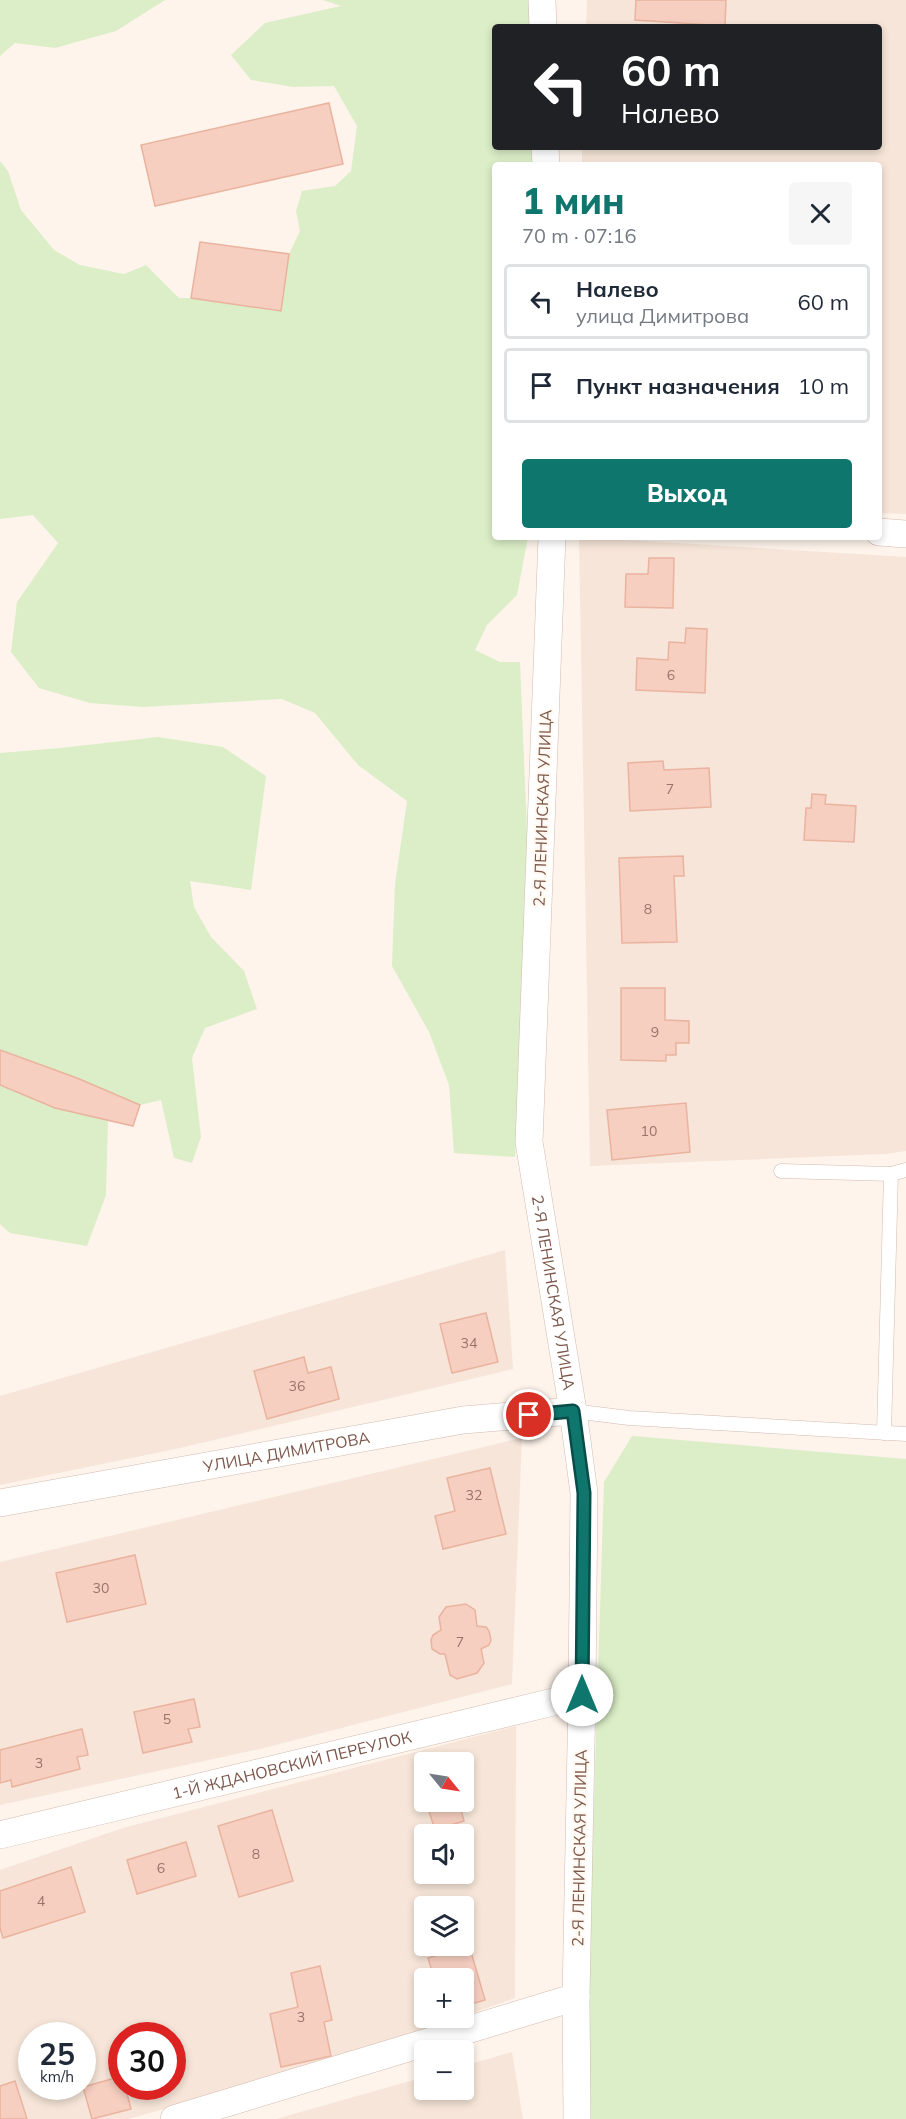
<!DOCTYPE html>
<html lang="ru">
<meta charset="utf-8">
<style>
:root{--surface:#fff;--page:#f6f6f7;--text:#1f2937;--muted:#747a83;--line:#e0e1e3;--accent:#0f766e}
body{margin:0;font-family:Mulish,sans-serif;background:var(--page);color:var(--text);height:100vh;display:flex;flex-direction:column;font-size:22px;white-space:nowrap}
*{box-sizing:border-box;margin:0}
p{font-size:20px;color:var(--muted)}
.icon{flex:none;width:33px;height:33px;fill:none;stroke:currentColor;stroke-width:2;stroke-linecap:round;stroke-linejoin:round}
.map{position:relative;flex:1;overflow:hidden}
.panel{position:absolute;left:492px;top:162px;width:390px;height:378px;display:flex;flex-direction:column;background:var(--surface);border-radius:6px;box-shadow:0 3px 9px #0003}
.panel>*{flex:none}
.top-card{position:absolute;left:492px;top:24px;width:390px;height:126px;border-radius:6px;box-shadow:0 3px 9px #0003;background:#202124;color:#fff;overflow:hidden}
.needle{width:39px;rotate:120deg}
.tools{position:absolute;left:414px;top:1752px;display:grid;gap:12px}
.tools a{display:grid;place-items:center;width:60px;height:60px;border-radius:6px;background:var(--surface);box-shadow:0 3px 9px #0003;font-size:30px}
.speed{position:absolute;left:18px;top:2022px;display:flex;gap:12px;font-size:30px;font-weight:700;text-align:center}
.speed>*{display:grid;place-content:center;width:78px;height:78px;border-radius:50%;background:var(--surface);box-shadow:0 3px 9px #0003;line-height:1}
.speed small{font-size:15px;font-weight:400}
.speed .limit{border:9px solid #d22;background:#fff;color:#111}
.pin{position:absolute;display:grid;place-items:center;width:51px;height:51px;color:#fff;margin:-26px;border:3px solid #fff;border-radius:50%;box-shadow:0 2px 6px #0007}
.me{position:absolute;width:66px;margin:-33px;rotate:0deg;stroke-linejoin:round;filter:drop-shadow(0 0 4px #0008)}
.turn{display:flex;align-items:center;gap:21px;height:126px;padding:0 30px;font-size:27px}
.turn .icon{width:78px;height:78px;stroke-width:2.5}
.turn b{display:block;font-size:42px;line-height:51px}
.round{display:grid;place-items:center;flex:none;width:63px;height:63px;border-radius:6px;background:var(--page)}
.head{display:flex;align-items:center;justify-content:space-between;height:102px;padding:0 30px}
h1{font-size:36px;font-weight:800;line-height:45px;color:var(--accent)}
.action{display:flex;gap:12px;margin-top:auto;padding:12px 30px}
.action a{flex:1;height:69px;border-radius:6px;background:var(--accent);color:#fff;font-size:24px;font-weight:800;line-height:69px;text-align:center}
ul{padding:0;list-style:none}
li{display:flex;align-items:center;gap:18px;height:75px;margin:0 12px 9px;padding:0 18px;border:3px solid var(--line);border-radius:6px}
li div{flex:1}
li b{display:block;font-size:22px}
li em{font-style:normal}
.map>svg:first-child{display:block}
.residential{fill:#f6e5d8;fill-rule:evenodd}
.green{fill:#dbeec7}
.building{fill:#f6cfc0;stroke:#eab39f;stroke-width:1.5}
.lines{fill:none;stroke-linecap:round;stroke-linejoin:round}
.service-casing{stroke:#d2baae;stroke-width:15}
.minor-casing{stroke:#d2baae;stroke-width:28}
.service{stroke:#fff;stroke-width:14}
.minor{stroke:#fff;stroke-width:27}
.route-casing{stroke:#0a4d48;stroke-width:15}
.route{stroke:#0f766e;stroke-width:10}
.labels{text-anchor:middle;stroke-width:4.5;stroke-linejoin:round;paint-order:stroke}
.number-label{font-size:14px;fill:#9a7468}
.street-label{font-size:16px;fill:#7c564a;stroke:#fff9f2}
</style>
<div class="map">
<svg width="906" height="2119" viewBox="0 0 906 2119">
<rect width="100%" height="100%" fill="#fef4eb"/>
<g class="residential">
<polygon points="587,0 906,0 906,514 879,513 879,165 582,165 582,147 879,147 879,27 586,27"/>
<polygon points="579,537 906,557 906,1151 885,1154 590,1166"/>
<polygon points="505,1250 513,1369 180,1448 0,1485 0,1396"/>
<polygon points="522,1438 512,1684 260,1749 0,1805 0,1562"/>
<path d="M516 1726 515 1998 464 2016V1978H424V2018H460L329 2064 128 2119H0V1870L123 1828ZM424 1762H464V1802H424ZM424 1834H464V1874H424ZM424 1906H464V1946H424ZM32 2036H82V2086H32ZM122 2036H172V2086H122Z"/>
<polygon points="512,2052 523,2119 276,2119 424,2077 424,2090 464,2090 464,2066"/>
</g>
<g class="green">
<polygon points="0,0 165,0 116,31 55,48 15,43 0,56"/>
<polygon points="323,0 529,0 530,27 495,27 495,147 533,147 534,165 495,165 495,537 528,537 517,595 487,625 475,650 500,662 520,662 529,880 515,1157 454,1153 449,1085 429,1032 392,966 395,884 407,801 358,765 315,713 282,699 143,707 90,703 39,688 11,652 17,602 58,543 33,515 0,519 0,161 8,171 21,210 54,250 80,265 124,274 146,265 179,298 191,298 280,311 289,254 300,231 296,211 302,191 335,186 351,171 357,126 334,86 293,87 251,80 231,55 265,23 341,6"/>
<polygon points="158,737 223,747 266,776 251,890 190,881 194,907 211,937 244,971 257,1009 205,1028 192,1058 201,1137 192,1163 174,1158 161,1100 140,1105 77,1078 0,1050 0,753 60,748"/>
<polygon points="0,1085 55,1108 108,1120 106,1195 87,1246 10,1233 0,1224"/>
<polygon points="632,1436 906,1459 906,2119 584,2119 604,1482"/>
</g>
<g class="building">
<polygon points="636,0 726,0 725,26 635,20"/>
<polygon points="329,103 343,164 155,206 141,145"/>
<polygon points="200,242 289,254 281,311 191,298"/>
<polygon points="649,558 674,558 673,608 625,607 626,574 648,574"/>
<polygon points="686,628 707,629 705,693 636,690 637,658 668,660 669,642 685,643"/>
<polygon points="663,761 664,770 709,768 711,807 630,811 628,763"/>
<polygon points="812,794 826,795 825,804 856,806 854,842 804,840 806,808 811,808"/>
<polygon points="683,856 684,876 674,876 677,942 622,943 619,858"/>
<polygon points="621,988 665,988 665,1020 689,1021 689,1043 676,1043 676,1055 666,1055 666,1061 621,1060"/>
<polygon points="0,1050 77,1078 140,1105 133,1126 55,1108 0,1085"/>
<polygon points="686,1103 690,1152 612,1160 607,1110"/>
<polygon points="486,1313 498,1362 452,1373 440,1324"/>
<polygon points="304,1357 308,1373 331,1367 339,1399 267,1419 254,1371"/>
<polygon points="490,1468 506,1534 443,1549 435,1516 455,1511 447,1478"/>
<polygon points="135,1555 146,1604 67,1622 56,1573"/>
<polygon points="466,1604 475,1610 477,1626 486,1627 489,1631 491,1640 489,1645 481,1649 484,1663 477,1673 457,1679 450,1675 445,1654 440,1654 432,1649 431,1640 433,1635 441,1630 439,1617 446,1607"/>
<polygon points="194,1699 200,1727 188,1729 192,1742 143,1753 134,1712"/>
<polygon points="82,1729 88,1755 77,1757 80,1769 12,1787 11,1780 0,1783 0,1750"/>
<polygon points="426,1802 459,1802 464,1821 435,1830"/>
<polygon points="272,1810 293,1881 239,1897 218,1826"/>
<polygon points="186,1842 196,1876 137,1894 127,1860"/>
<polygon points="71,1867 85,1912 3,1938 0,1928 0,1891"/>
<polygon points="469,1945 485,2000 464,2006 464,1978 434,1978 428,1958"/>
<polygon points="320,1966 332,2020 324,2022 331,2056 281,2067 270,2014 298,2007 291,1973"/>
<polygon points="122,2076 122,2086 125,2086 131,2109 92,2119 83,2087"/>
<polygon points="15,2081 27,2119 0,2119 0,2086"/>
</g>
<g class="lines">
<defs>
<g id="service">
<polyline points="781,1171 891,1174 906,1170"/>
<polyline points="573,1411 629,1418 906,1434"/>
<polyline points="884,1433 891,1174"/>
</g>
<g id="minor">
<polyline points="542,0 543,27"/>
<polyline points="545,147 546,165"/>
<polyline points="879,532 906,534"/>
<path id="s1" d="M552 537 529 1142 573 1411 584 1493 582 1695 576 1997 577 2119"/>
<path id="s2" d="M0 1503 463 1420 573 1411"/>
<path id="s3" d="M0 1835 582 1695"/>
<polyline points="174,2119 576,1997"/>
</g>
</defs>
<use href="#service" class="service-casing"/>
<use href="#minor" class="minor-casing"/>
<use href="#service" class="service"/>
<use href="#minor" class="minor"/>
</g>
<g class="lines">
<defs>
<polyline id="route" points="529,1415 573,1411 584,1493 582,1695"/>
</defs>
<use href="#route" class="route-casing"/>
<use href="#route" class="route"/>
</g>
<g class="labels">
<g class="number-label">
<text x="671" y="680">6</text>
<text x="670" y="794">7</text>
<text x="648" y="914">8</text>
<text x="655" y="1037">9</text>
<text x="649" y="1136">10</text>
<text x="469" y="1348">34</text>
<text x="297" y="1391">36</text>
<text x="474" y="1500">32</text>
<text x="101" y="1593">30</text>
<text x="460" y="1647">7</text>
<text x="167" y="1724">5</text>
<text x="39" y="1768">3</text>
<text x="256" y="1859">8</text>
<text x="161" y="1873">6</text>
<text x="41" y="1906">4</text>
<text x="301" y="2022">3</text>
</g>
<g class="street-label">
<text transform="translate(542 808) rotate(-88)" y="6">2-Я ЛЕНИНСКАЯ УЛИЦА</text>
<text dy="6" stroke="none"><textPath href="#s1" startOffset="758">2-Я ЛЕНИНСКАЯ УЛИЦА</textPath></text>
<text dy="6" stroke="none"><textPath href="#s2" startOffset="291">УЛИЦА ДИМИТРОВА</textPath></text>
<text dy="6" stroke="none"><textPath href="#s3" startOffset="300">1-Й ЖДАНОВСКИЙ ПЕРЕУЛОК</textPath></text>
<text transform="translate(579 1848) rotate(-89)" y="6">2-Я ЛЕНИНСКАЯ УЛИЦА</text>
</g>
</g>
</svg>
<div class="tools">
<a><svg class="needle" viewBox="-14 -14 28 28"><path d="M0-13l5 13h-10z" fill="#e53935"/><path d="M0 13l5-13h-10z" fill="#747a83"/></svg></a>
<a><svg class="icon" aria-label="sound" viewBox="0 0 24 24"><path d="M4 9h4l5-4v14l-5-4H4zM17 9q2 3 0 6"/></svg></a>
<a><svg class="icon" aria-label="layers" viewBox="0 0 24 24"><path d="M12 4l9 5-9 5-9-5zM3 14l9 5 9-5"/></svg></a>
<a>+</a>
<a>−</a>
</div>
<div class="speed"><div>25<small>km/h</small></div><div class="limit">30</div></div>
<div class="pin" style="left:529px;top:1415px;background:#d93025"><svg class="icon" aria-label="arrive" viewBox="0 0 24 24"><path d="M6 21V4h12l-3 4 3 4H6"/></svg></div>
<svg class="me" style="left:582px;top:1695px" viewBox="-20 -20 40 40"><circle r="19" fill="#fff"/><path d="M0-13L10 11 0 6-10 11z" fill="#0f766e"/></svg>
<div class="top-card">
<div class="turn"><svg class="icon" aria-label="left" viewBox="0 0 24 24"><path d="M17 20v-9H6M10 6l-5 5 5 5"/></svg><div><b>60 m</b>Налево</div></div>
</div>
<section class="panel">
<div class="head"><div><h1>1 мин</h1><p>70 m · 07:16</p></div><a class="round"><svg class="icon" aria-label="close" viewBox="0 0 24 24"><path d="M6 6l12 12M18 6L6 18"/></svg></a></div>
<ul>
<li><svg class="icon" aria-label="left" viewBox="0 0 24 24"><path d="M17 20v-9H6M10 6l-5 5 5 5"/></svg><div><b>Налево</b><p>улица Димитрова</p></div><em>60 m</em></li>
<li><svg class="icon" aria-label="arrive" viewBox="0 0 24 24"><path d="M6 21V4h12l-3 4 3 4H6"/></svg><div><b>Пункт назначения</b></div><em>10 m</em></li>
</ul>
<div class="action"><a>Выход</a></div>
</section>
</div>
